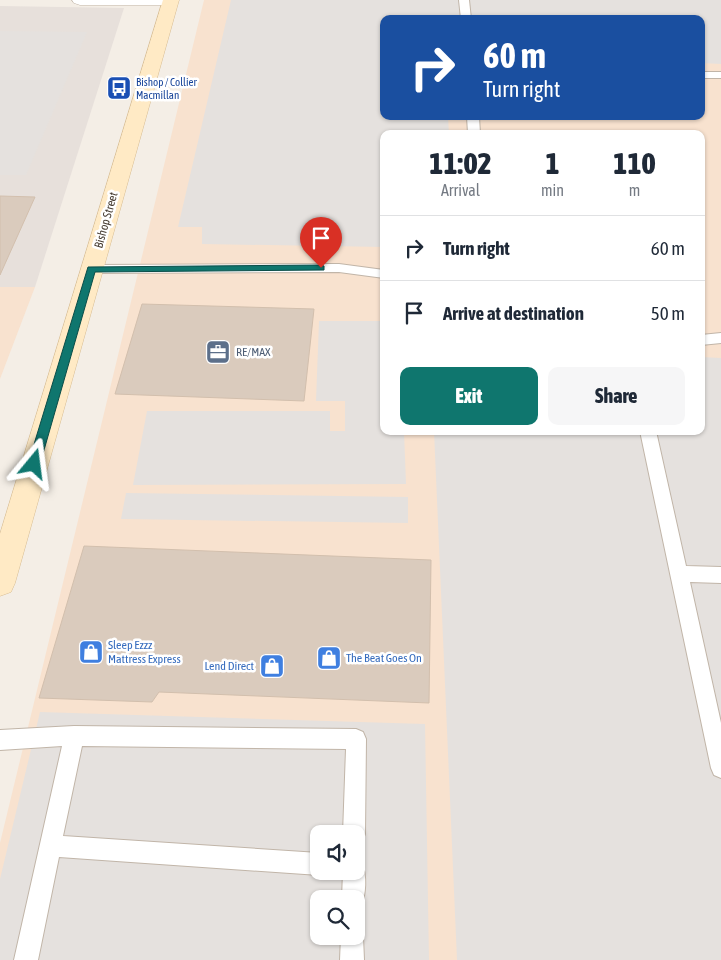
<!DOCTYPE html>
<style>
:root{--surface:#fff;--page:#f6f6f7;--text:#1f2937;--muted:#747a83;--line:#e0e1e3;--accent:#0f766e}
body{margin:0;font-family:"Asap Condensed",sans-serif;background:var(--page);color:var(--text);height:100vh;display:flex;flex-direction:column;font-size:19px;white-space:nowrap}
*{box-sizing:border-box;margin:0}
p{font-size:16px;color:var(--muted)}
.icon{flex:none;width:28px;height:28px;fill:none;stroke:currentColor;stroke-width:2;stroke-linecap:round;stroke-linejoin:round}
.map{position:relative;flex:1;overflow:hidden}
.details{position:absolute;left:380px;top:130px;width:325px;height:305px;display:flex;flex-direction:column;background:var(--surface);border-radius:10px;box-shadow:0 1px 4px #0004}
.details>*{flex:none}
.hud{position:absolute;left:380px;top:15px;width:325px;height:105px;border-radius:10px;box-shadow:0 1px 4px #0004;background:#1a4fa0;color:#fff;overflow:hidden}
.controls{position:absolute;left:310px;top:825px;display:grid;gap:10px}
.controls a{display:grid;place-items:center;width:55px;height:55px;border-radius:10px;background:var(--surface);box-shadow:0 1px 4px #0004;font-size:25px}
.pin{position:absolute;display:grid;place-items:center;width:42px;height:42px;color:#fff;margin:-51px -21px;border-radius:50% 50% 50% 0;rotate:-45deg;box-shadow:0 0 5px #0007}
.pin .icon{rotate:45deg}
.me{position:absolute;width:55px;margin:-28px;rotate:16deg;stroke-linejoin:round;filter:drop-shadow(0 0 4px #0008)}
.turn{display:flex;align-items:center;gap:18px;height:105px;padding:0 20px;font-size:22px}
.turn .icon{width:65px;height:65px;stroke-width:2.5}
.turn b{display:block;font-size:35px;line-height:42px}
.eta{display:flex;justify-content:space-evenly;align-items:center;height:85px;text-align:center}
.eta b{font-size:30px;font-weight:800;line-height:35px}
.action{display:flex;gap:10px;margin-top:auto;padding:10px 20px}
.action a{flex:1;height:58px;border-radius:10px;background:var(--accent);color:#fff;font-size:20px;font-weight:800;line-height:58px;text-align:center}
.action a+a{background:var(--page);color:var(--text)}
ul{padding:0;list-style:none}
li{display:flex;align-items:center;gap:15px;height:65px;padding:0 20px;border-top:1px solid var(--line)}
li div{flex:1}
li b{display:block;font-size:19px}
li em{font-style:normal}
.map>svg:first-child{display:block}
.commercial{fill:#f8e2cf;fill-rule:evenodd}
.industrial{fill:#e7e0db}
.parking{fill:#e5e1de;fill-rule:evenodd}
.building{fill:#dacbbd;stroke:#d2bfad}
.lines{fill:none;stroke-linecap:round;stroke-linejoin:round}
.lane-casing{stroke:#c1b5a8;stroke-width:2}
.street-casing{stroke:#c1b5a8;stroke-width:1}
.secondary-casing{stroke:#d8bd92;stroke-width:1}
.lane{fill:#fff;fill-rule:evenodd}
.street{fill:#fff;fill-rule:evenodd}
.secondary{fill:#ffeac5;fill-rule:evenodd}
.route{fill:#0f766e;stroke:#0a4d48}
.labels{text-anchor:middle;stroke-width:5;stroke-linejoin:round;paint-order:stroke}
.far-transit-label{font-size:11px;fill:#164399;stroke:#fff;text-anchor:start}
.street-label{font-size:12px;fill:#483e34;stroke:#fff}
.service-label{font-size:12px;fill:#4e5e75;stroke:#fff;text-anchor:start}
.shop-label{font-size:12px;fill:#366cbe;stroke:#fff;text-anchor:start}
</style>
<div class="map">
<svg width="721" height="960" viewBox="0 0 721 960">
<rect width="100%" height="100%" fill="#f4eee6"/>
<g class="commercial">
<path d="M204 0H721V960H0V843ZM384 19H701V116H384ZM384 134H701V431H384ZM319 834H356V871H319ZM319 899H356V936H319Z"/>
<polygon points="0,287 35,287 0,379"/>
</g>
<polygon class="industrial" points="0,6 124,8 35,287 0,287"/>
<g class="parking">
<polygon points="231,0 721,0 721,64 701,63 701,19 384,19 384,116 448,116 449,134 384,134 384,247 202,244 202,227 178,227"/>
<polygon points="0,31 87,32 26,175 0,175"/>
<polygon points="319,321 384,321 384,431 404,431 406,484 133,485 147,411 330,411 330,431 345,431 345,401 316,401"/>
<polygon points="701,357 721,358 721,960 457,960 434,431 701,431"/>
<polygon points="126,493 408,497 408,523 121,519"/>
<path d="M40 712 425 724 429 960H0V879ZM319 834H356V871H319ZM319 899H356V936H319Z"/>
</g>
<g class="building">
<polygon points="0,196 35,197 0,275"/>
<polygon points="142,304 314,309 304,401 115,394"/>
<polygon points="84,546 431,560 429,703 159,692 152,702 39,698"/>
</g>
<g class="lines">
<defs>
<g id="lane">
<polygon points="459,0 469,0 471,19 461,19"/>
<rect x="701" y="72" width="20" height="6"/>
<polygon points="467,116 479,116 480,134 468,134"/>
<polygon points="339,264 384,270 384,278 339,272 92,273 87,272 85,269 87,266 92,265"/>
<polygon points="721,333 721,343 701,345 701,335"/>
<polygon points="640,431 656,431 686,566 721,567 721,583 690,582 721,723 721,778 714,775 711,768"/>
<polygon points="74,726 356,729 363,732 366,739 365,834 362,842 356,844 356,834 343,834 346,749 82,746 63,836 319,853 319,871 327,871 319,875 59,857 38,960 14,960 62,746 0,750 0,730"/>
<path d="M356 861 362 863C367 876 366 894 361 907L356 909V899H342L343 871H356Z"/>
<polygon points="356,926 360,928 363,936 364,960 340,960 341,936 356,936"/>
</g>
<polygon id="street" points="72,0 179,0 177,3 171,5 80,5 74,3"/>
<polygon id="secondary" points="163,0 179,0 15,583 11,592 0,596 0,534"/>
</defs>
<use href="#lane" class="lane-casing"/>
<use href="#street" class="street-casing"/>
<use href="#secondary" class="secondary-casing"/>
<use href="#lane" class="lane"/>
<use href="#street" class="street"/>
<use href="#secondary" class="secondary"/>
</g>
<polygon class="route" points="321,265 324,266 324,270 95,272 40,464 38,467 30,467 28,464 88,267"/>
<defs>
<symbol id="bus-square" viewBox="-11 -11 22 22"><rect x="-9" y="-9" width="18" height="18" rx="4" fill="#1a4fb4" stroke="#fff"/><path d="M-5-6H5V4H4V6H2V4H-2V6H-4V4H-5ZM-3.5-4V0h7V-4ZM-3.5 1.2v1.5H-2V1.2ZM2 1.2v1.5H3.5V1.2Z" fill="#fff"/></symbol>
<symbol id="office-square" viewBox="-11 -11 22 22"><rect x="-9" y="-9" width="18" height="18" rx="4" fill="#5c6f8a" stroke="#fff"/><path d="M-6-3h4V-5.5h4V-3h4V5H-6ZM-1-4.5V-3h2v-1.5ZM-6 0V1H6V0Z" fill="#fff"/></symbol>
<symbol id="shop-square" viewBox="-11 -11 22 22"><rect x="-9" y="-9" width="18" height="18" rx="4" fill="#3f7fe0" stroke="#fff"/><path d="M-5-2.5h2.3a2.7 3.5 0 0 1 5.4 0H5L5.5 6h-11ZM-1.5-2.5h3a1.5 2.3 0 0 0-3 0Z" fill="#fff"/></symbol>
</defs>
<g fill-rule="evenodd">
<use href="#bus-square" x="105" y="74" width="28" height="28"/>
<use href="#office-square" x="204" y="338" width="28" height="28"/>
<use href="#shop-square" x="77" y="638" width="28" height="28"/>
<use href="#shop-square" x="315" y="644" width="28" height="28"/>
<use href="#shop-square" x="258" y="652" width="28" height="28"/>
</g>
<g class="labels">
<g class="far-transit-label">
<text x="136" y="86">Bishop / Collier<tspan x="136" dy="13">Macmillan</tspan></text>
</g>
<g class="street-label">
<text transform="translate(106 220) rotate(-74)" y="4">Bishop Street</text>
</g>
<g class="service-label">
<text x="236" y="356">RE/MAX</text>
</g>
<g class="shop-label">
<text x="108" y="649">Sleep Ezzz<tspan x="108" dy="14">Mattress Express</tspan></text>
<text x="346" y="662">The Beat Goes On</text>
<text x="254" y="670" text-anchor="end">Lend Direct</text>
</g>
</g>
</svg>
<div class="controls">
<a><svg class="icon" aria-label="sound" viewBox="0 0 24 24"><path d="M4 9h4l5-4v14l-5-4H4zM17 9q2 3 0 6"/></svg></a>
<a><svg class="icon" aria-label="search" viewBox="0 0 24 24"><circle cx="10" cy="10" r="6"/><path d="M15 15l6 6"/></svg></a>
</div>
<div class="pin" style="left:321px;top:268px;background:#d93025"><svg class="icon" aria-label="arrive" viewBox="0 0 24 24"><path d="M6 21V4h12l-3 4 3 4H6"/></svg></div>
<svg class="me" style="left:34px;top:464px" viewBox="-20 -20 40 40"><path d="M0-17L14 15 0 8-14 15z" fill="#0f766e" stroke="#fff" stroke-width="4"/></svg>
<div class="hud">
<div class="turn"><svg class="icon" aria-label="right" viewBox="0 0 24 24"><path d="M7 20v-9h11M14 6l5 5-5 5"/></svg><div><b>60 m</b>Turn right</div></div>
</div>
<section class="details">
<div class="eta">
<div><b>11:02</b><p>Arrival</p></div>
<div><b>1</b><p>min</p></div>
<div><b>110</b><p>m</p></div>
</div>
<ul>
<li><svg class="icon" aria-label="right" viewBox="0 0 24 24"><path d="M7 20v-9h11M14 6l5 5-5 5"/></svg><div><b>Turn right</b></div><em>60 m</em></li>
<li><svg class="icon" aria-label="arrive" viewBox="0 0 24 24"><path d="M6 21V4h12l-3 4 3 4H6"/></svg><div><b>Arrive at destination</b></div><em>50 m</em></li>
</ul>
<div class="action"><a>Exit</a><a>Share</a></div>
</section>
</div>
